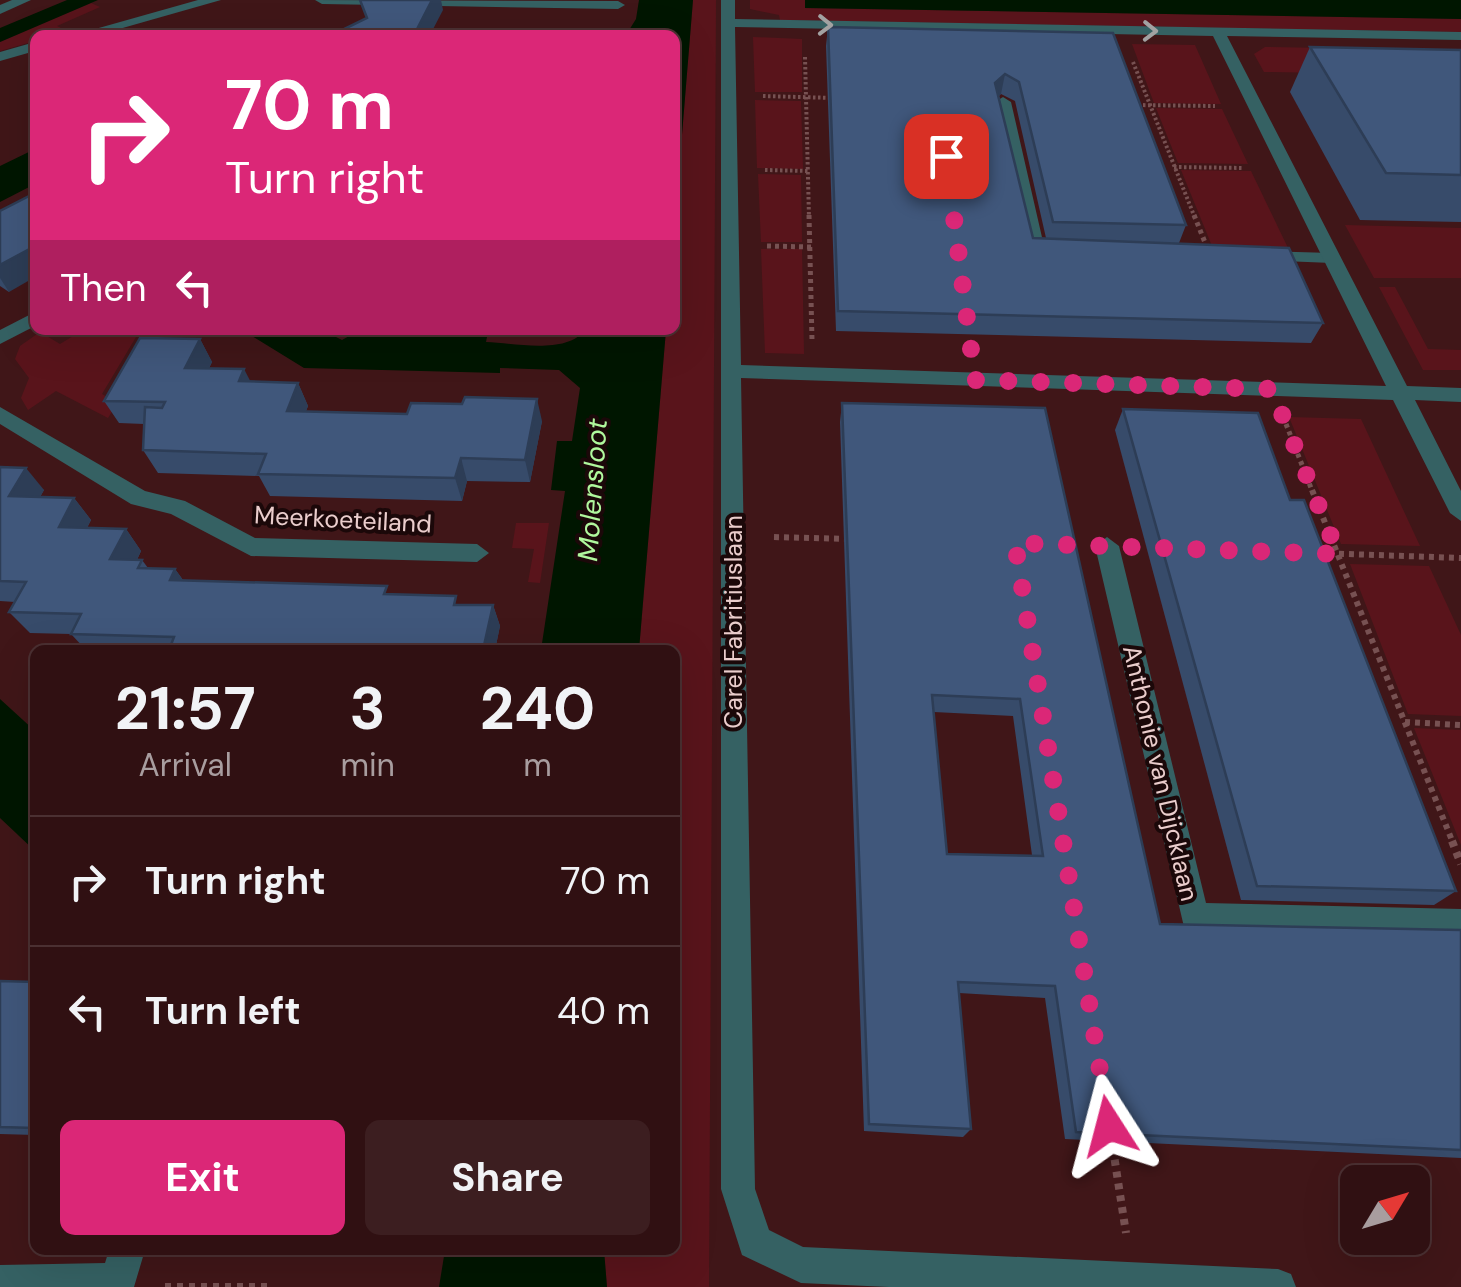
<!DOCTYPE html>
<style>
:root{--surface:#301012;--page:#3c1e20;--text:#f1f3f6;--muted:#a89d9f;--line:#4b3032;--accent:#db2777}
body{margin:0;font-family:"DM Sans",sans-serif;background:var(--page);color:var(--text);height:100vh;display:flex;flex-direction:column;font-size:38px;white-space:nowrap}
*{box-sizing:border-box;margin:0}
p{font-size:32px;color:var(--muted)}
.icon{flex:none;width:55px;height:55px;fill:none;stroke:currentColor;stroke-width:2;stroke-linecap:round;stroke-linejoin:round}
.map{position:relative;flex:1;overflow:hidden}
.details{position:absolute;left:30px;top:645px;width:650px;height:610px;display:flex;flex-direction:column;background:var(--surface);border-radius:15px;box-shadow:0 10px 40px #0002,0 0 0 2px var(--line)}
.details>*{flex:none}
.hud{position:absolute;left:30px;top:30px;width:650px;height:305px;border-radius:15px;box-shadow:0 10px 40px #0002,0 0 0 2px var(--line);background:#db2777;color:#fff;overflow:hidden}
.needle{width:65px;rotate:52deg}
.tools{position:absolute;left:1340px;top:1165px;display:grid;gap:20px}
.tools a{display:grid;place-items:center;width:90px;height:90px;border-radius:15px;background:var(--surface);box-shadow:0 10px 40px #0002,0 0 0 2px var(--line);font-size:50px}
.pin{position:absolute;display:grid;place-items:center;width:85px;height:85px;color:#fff;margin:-42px;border-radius:20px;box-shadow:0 5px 15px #0006}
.me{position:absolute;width:110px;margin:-55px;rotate:351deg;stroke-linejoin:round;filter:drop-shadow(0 0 8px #0008)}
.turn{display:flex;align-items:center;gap:35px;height:210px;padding:0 30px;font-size:45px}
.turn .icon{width:130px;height:130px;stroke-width:2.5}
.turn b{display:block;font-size:70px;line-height:85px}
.then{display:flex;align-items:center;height:95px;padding:0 30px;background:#0003;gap:20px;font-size:38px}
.eta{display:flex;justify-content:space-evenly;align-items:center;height:170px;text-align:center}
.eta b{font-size:60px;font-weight:700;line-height:70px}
.primary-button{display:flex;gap:20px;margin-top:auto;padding:20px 30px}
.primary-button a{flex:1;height:115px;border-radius:15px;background:var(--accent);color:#fff;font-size:40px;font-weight:700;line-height:115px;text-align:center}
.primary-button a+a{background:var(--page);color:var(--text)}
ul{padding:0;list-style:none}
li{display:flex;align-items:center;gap:30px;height:130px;padding:0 30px;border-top:2px solid var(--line)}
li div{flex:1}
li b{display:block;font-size:38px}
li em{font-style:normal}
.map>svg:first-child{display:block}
.green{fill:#59141b}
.water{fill:#001600}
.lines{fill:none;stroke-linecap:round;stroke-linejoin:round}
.path-far3{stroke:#775152;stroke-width:4;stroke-dasharray:2.5 2.5;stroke-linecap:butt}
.path-far2{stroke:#775152;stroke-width:5;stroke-dasharray:4 4;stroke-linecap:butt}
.path-far1{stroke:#775152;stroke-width:6;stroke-dasharray:5 5;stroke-linecap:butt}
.path{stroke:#775152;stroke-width:8;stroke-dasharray:6 6;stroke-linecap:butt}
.service{fill:#356163;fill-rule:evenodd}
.minor{fill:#356163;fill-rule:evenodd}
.wall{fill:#374b6a;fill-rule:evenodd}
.shaded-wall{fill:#2d3d56}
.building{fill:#40577b;stroke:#2d3d56;stroke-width:2.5;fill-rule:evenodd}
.oneway{stroke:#a2a2a2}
.route{stroke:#db2777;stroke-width:18;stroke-dasharray:0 32.4}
.labels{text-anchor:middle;stroke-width:8;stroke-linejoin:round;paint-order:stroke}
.street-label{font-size:25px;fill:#eacdcc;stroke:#1b0809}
.water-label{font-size:28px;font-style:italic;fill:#b0f89d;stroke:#1b0809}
</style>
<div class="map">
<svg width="1461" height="1287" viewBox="0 0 1461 1287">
<rect width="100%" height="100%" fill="#401618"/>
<g class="green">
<polygon points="693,0 716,0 709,1287 607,1287 604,1250 675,1250 675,650 639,650 666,330 675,330 675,220"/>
<polygon points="750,0 805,0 805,8 1461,19 1461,32 780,20 779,15 750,9"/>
<polygon points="91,3 100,7 57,26 71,33 35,35 35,41 0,51 0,42"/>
<polygon points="753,37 802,39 802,92 755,92"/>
<polygon points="1132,44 1195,45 1221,104 1154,103"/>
<polygon points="1265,47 1438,50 1458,75 1264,72 1254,54"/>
<polygon points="755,100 801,101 803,169 757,168"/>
<polygon points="1156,108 1222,109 1248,164 1178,163"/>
<polygon points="1181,170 1251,171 1288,248 1212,246"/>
<polygon points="758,174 801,175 802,242 761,242"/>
<polygon points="1345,225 1461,228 1461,278 1374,278"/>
<polygon points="761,249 802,249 804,354 765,353"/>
<polygon points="1379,287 1395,287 1428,349 1461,350 1461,370 1423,370"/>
<polygon points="83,330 147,330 136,337 102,394 117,403 108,418 56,391 28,410 21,398 29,378 15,359 20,346 40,332 60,344"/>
<polygon points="1289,417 1361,419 1420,546 1341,544"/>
<polygon points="516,523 549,523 540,583 528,582 534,549 512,548"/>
<polygon points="1350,564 1429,566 1461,635 1461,716 1408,714"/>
<polygon points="1414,728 1461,730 1461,845"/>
</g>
<g class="water">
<polygon points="67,0 98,0 0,42 0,28"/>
<polygon points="639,0 693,0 675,220 675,35 626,35 636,19"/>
<polygon points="805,0 1461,0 1461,19 805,8"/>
<polygon points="35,149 35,184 0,202 0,166"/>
<path d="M242 330H322L342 340 351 335 487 337 486 342C514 343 566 355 585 330H666L639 650H541L565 491 551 490 557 441H572L580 388 559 370 500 368V373L304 368Z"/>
<polygon points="0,699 35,731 35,851 0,818"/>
<polygon points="445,1250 604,1250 607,1287 439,1287"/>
</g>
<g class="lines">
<g class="path-far3">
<polyline points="805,57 809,218"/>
<polyline points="1133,62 1195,218"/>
<polyline points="763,96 835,98"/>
<polyline points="1133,105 1215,106"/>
<polyline points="1174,167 1243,168"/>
<polyline points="765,170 809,171"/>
</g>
<g class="path-far2">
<polyline points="809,215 812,340"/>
<polyline points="1194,215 1208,250"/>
<polyline points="767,246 811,247"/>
<polyline points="1286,424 1313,493"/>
</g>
<g class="path-far1">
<polyline points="1312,490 1453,843"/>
<polyline points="774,537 852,539"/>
<polyline points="1319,553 1461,558"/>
<polyline points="1405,722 1461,725"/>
</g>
<g class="path">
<polyline points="1452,841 1461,864"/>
<polyline points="1111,1136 1126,1233"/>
<polyline points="165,1287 272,1287"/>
</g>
<g class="service">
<polygon points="1003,97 1011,102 1044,246 1054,247 1054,255 1036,256 1027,251 995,102"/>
<polygon points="1263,251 1332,253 1341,258 1332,263 1257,260 1257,252"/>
<polygon points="1107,537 1119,546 1206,903 1461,909 1461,939 1195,931 1184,927 1095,546"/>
</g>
<g class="minor">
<polygon points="12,0 31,0 0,14 0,5"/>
<polygon points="198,0 221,0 98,35 74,35"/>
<polygon points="315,0 618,1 625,5 618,9 322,4"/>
<path d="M721 0H735V19L1461 32V40L1227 36 1407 386 1461 388V402L1415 400 1461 491V521L1450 513 1393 400 741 378 755 1189 769 1230 803 1247 1278 1269 1291 1274 1296 1287H889L801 1283 742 1255 721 1189ZM735 27 1213 36 1386 386 741 365Z"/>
<polygon points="35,42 35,51 0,61 0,52"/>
<polygon points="35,312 35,326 0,344 0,330"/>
<polygon points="0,407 145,491 185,501 255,538 477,544 489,553 477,562 251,556 171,514 131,504 0,424"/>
<polygon points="109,1250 145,1250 134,1287 0,1287 0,1265 105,1263"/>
</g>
</g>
<g class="wall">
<path d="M828 27 1113 33 1186 225 1179 243 1323 323 1311 343 836 331 826 46ZM1001 94 1015 101 1046 238H1033L999 96Z"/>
<polygon points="1310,47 1461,50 1461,222 1360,220 1290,92"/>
<polygon points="0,211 9,292 0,286"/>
<polygon points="200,339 212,362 209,368 250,382 298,383 308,406 306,411 542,421 530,482 467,481 462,501 270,496 259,476 158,473 143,450 144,424 119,423 104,401"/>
<path d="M842 403 1160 924 1461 930V1158L1065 1139 1045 998 959 993 971 1129 963 1137 864 1131 840 422ZM934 712 1013 716 1032 855 947 854Z"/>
<polygon points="1123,409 1290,500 1456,891 1434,905 1241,900 1115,430"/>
<polygon points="0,467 44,490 40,497 74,498 91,520 87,528 126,529 141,551 137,560 142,560 148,568 175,569 183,580 391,594 459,605 493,605 500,626 495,650 86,650 71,634 30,633 9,612 15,602 0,601"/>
<polygon points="0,981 35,982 35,1135 0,1134"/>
</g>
<g class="shaded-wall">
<polygon points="432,0 441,0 443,10 430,35 414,35"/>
<polygon points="1005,74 1001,94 991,103 995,83"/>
<polygon points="35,246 35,277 9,292 0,278 0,265"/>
<polygon points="200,339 212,362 198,391 185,368"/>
<polygon points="244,369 256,392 239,381"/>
<polygon points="298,383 308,406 297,433 287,411"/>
<polygon points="537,399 542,421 530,482 525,460"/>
<polygon points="461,458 467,481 462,501 455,478"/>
<polygon points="26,468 44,490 28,518 9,496"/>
<polygon points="74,498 91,520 76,548 59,527"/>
<polygon points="126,529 141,551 127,581 110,559"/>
<polygon points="175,569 190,590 170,580"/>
<polygon points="493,605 500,626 495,650 483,650"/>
</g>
<g class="building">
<polygon points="360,0 432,0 414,35 336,35 338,32 367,18"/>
<polygon points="828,27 1113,33 1186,225 1053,222 1019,82 1005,74 995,83 1033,238 1289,248 1323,323 838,311"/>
<polygon points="1310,47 1461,50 1461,175 1386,173"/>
<polygon points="35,193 35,246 0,265 0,211"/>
<polygon points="140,338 200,339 185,368 244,369 239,381 298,383 287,411 407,414 411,403 462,404 465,397 537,399 525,460 461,458 455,478 258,474 266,454 143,450 145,407 162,408 165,402 104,401"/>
<path d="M842 403 1045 408 1160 924 1461 930V1150L1076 1132 1055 986 958 982 971 1129 869 1124ZM932 695 1020 699 1043 856 947 854Z"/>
<polygon points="1123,409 1258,413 1290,500 1304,500 1456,891 1257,886"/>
<polygon points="0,467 26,468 9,496 74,498 59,527 126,529 110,559 142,560 138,568 175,569 170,580 387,586 384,594 456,596 454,605 493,605 483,650 169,650 174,637 71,634 81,614 9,612 26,582 0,581"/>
<polygon points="0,981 35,982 35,1128 0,1127"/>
</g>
<defs><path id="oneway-chevron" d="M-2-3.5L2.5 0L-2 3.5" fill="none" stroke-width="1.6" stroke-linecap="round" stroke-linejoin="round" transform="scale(2.5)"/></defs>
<g class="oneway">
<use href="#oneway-chevron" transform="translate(825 25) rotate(1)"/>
<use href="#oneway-chevron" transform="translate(1150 31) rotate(1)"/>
</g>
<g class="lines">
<polyline class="route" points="946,156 975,380 1272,389 1338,554 1015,543 1109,1126"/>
</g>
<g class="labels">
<g class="street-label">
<text transform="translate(343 519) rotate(3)" y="9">Meerkoeteiland</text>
<text transform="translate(733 622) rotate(-90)" y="9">Carel Fabritiuslaan</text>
<text transform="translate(1161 773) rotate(77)" y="9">Anthonie van Dijcklaan</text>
</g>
<g class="water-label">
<text transform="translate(592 490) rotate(-86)" y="10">Molensloot</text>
</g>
</g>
</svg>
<div class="tools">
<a><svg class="needle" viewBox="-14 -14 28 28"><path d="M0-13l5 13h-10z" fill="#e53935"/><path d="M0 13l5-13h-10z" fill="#a89d9f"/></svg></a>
</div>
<div class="pin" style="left:946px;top:156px;background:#d93025"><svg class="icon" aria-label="arrive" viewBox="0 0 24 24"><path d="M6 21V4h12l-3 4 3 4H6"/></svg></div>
<svg class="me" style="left:1109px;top:1126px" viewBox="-20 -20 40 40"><path d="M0-17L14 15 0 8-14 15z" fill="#db2777" stroke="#fff" stroke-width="4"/></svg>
<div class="hud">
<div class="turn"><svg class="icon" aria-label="right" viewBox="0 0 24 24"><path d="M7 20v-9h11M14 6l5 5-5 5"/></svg><div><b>70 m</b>Turn right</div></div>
<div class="then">Then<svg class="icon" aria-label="left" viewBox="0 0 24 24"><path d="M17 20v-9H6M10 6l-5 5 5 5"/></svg></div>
</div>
<section class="details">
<div class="eta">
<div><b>21:57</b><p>Arrival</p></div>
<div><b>3</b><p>min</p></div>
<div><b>240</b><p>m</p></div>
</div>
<ul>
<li><svg class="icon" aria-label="right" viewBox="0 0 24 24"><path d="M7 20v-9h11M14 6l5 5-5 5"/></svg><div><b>Turn right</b></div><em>70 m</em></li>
<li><svg class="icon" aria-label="left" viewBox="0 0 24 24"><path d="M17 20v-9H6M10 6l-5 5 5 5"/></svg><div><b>Turn left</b></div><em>40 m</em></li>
</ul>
<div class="primary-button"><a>Exit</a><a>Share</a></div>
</section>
</div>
